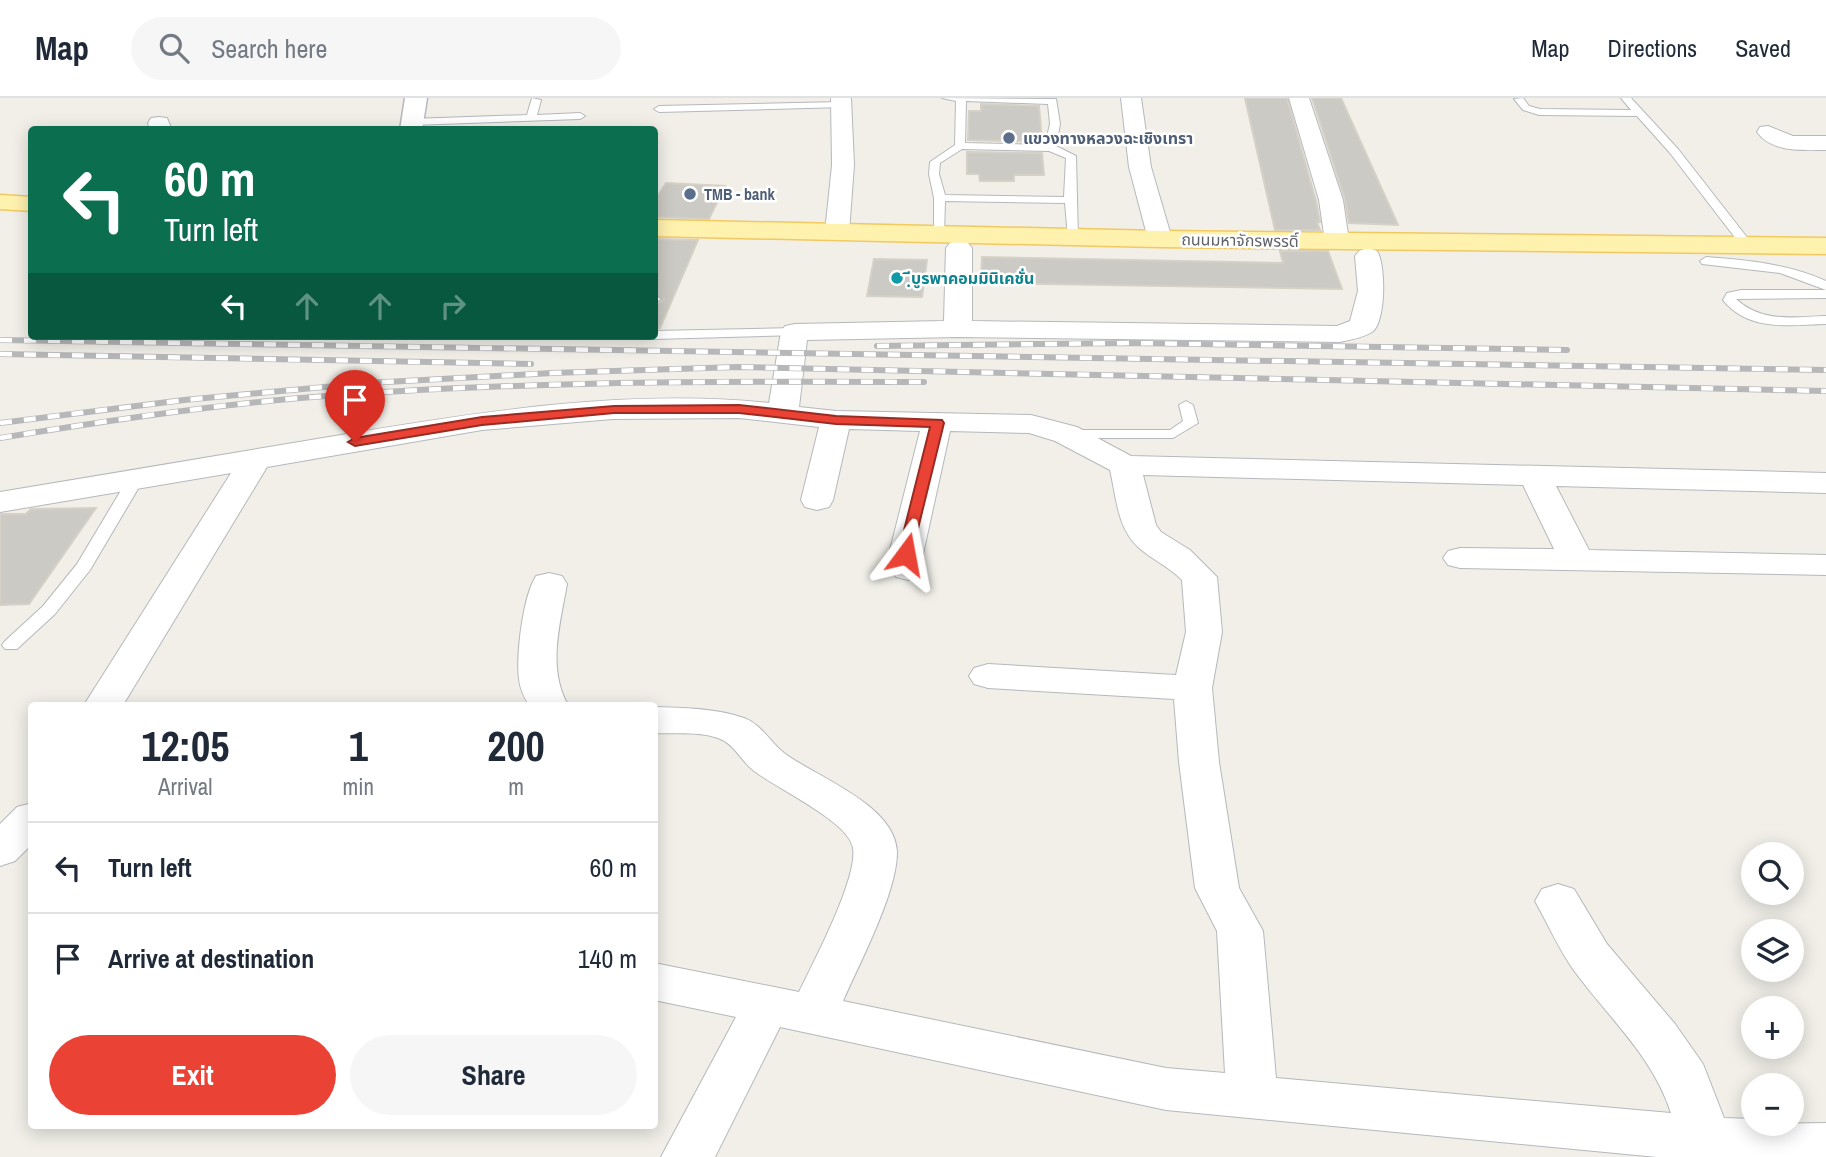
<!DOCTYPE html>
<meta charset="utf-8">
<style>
:root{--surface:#fff;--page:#f6f6f7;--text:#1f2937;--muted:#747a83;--line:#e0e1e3;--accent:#ea4335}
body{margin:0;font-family:"Archivo Narrow","Noto Sans Thai",sans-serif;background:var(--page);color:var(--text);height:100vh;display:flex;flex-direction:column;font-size:26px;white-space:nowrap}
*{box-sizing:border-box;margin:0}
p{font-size:23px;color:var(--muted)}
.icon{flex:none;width:38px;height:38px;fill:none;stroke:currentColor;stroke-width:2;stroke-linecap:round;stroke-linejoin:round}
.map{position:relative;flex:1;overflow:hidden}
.panel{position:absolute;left:28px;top:604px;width:630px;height:427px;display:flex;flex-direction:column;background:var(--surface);border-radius:7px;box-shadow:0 4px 18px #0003}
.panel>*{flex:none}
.hud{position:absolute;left:28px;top:28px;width:630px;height:214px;border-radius:7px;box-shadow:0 4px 18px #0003;background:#0b6e4f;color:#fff;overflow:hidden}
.fabs{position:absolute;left:1741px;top:744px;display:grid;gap:14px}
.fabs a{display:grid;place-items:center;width:63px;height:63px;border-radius:50%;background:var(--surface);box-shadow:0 4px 18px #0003;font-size:35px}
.pin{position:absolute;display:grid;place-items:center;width:60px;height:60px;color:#fff;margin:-72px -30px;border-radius:50% 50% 50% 0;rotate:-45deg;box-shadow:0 0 7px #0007}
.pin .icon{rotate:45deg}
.me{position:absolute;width:77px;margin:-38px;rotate:13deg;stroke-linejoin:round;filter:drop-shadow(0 0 5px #0008)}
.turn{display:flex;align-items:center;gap:24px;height:147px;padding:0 21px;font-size:32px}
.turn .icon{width:91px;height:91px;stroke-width:2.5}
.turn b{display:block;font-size:49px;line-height:60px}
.lanes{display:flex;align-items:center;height:66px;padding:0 21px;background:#0003;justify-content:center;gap:35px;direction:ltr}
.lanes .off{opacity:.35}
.eta{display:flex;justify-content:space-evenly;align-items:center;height:119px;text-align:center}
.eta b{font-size:42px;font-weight:700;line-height:49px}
.cta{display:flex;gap:14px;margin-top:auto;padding:14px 21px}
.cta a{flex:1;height:80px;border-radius:42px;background:var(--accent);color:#fff;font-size:28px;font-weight:700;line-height:80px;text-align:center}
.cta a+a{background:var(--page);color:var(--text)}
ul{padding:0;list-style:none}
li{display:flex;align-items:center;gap:21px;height:91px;padding:0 21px;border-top:2px solid var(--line)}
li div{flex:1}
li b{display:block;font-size:26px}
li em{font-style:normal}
header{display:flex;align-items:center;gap:42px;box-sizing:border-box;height:98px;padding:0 35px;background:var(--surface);border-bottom:2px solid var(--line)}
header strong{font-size:33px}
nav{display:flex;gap:38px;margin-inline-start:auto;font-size:24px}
.search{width:490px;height:63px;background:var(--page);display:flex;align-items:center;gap:18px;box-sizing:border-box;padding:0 24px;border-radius:38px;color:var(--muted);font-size:26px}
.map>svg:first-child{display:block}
.building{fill:#cccac5;stroke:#d6d1c6;stroke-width:2}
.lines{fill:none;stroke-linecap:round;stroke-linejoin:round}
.service-casing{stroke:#b5b8bc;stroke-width:2}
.minor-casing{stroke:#b5b8bc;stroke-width:2}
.tertiary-casing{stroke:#b5b8bc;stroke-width:3}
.primary-casing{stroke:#f2c960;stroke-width:3}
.service{fill:#fff;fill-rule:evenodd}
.minor{fill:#fff;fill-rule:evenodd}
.tertiary{fill:#fff;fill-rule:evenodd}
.primary{fill:#fff2af;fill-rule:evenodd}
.rail-casing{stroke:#b6b7b8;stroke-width:6}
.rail{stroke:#fff;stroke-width:4.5;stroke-dasharray:12;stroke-linecap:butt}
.route{fill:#ea4335;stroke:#982c22;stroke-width:2}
.service-dot{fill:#5c6f8a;stroke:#fff;stroke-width:2.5}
.culture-dot{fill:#0f9aa8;stroke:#fff;stroke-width:2.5}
.labels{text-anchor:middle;stroke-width:5;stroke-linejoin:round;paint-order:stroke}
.far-service-label{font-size:16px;font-weight:bold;fill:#4e5e75;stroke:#fff;text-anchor:start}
.far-street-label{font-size:16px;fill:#5f6368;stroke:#fff}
.far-culture-label{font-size:16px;font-weight:bold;fill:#0d838f;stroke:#fff;text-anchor:start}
</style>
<header>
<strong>Map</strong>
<div class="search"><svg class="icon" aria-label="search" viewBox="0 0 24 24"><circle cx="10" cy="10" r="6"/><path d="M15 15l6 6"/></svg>Search here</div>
<nav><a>Map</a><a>Directions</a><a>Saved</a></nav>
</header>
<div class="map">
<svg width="1826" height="1059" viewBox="0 0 1826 1059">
<rect width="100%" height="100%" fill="#f1efe8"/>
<g class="building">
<polygon points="1245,0 1287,0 1316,103 1320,124 1317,124 1320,132 1275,132"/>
<polygon points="1312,0 1341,0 1398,127 1349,125 1345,101"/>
<polygon points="981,6 1039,8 1042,44 968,42 969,13 981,13"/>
<polygon points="967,54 1042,55 1044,77 1014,77 1014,83 980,83 979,76 967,76"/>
<polygon points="666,85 725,88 709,121 654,119 654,104"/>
<polygon points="654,141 698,142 660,230 654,230 654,208 664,202 654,195"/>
<polygon points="1280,153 1328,153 1342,191 981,185 982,159 1283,165"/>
<polygon points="874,161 927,162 922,199 867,198"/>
<polygon points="96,410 29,506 0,507 0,416 26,416 31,411"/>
</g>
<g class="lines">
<defs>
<g id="service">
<polygon points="532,0 541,2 537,17 580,15 585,18 580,21 412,27 407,24 412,21 527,17"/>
<path d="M942 0 1056 1 1060 26 1056 48 1076 58 1078 141 1068 139 1065 105 945 103 944 136 934 138V100L929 76 930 64 955 47 956 3ZM966 3 1048 6 1050 26 1045 47 965 45ZM962 51 1049 53 1066 60 1064 99 945 97 939 76 940 65Z"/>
<polygon points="1523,0 1529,8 1540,11 1631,12 1621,0 1631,0 1678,51 1753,147 1743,150 1670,55 1637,18 1539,17 1523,12 1514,1"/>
<polygon points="841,4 844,5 844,9 659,14 654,11 659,8"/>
<path d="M1706 159C1747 162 1788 166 1826 183V192L1780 175 1702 166 1700 163Z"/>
<path d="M1741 192H1826V200L1736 201C1762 225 1793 219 1826 218V226C1789 227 1749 234 1723 202L1727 195Z"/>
<polygon points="654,197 661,201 654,206"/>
<polygon points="795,230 802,234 800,237 654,241 648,238 654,238 654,233"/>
<polygon points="1186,303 1193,307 1198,325 1173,340 1069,340 1062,336 1069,332 1170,332 1183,323 1179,307"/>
<polygon points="137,374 145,379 90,472 55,516 17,551 5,551 2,547 5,543 43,508 77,466 129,379"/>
</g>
<g id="minor">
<polygon points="831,0 851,0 854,67 849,134 846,139 837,141 828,139 825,134 832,67"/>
<polygon points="1121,0 1141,0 1151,69 1172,141 1169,146 1160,148 1151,146 1148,141 1129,69"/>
<polygon points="1289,0 1309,0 1343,102 1349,143 1346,148 1337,150 1328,148 1325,143 1319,102"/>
<polygon points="159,19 167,20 172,32 150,32 148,25 151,20"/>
<path d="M1768 28 1793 38H1826V52C1803 52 1772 55 1757 34L1760 29Z"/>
<path d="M959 142 968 145 972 150V223L1337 228 1350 223 1358 193 1355 158 1359 153 1368 150 1377 153C1386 166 1386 225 1372 234 1363 240 1349 242 1339 244L958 239 807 242 799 309 836 313 1031 317 1077 329 1131 358 1826 375V395L1556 388 1589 452 1826 457V477L1460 470 1448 467 1443 460 1448 453 1460 450 1554 451 1523 387 1143 377 1156 427 1161 434 1190 452 1217 479 1222 534 1212 590 1219 664 1239 790 1263 833 1276 980 1671 1015C1653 959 1610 921 1575 874 1559 852 1548 826 1535 803L1542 791 1558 786 1574 791 1607 846 1675 926 1703 966 1724 1020 1754 1021V1026L1826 1025V1059H1657L1166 1012 780 929 715 1059H661L736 919 654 902V865L799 894C813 865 858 780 853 750 849 723 775 690 753 672 741 663 734 645 718 640 699 633 675 636 654 635V609C685 610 715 610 744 620 761 626 770 644 784 655 816 679 894 706 897 753 898 793 859 866 843 903L1166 970 1225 975 1217 833 1195 790 1179 664 1174 601 988 590 974 586 969 578 974 570 988 566 1176 577 1186 534 1182 482C1168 468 1151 461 1138 449 1117 430 1116 397 1110 372L1055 343 1029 335 950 333 923 456 925 472 920 479 908 482 896 479 891 472 889 456 920 333 849 331 833 402 829 409 817 412 805 409 801 402 819 329 739 320 613 321 482 332 267 369 123 607H84L231 375 0 414V394C114 375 227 356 341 337 478 314 630 290 769 305L781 234 785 228 795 226 944 223 946 150 950 145Z"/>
<path d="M549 475 562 478 567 486C560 526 547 570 568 607H529C524 599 520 591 519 581 516 557 523 498 536 478Z"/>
<polygon points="32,705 32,746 15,763 0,768 0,726 17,709"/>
</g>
<polygon id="tertiary" points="405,0 427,0 422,32 400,32"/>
<g id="primary">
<polygon points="0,97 32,99 32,113 0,111"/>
<polygon points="654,122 1160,133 1826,140 1826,156 1160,149 654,138"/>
</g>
</defs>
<use href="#service" class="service-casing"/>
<use href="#minor" class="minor-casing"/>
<use href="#tertiary" class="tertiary-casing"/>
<use href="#primary" class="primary-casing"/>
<use href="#service" class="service"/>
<use href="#minor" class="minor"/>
<use href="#tertiary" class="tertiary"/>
<use href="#primary" class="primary"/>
<defs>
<g id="rail">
<polyline points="0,242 1826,272"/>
<polyline points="877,248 1133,245 1567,252"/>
<polyline points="0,256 531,266"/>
<polyline points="0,325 184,302 368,285 552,275 737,269 1826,293"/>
<path d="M0 340C92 325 185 311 278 302 493 283 709 283 924 284"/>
</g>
</defs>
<use href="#rail" class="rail-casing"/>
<use href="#rail" class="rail"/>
</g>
<polygon class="route" points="739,307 836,318 942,322 944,325 911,459 901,459 898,456 930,329 836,326 739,315 614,315 482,327 355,348 348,344 355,340 482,319 614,308"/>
<g class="service-dot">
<circle cx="1009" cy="40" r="7"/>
<circle cx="690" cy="96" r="7"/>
</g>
<circle class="culture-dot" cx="897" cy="180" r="7"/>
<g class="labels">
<g class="far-service-label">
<text x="1023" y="46">แขวงทางหลวงฉะเชิงเทรา</text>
<text x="704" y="102">TMB - bank</text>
</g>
<g class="far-street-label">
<text transform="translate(1240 142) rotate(1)" y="6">ถนนมหาจักรพรรดิ์</text>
</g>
<g class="far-culture-label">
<text x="911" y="186">ฺีบูรพาคอมมินิเคชั่น</text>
</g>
</g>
</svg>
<div class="fabs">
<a><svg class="icon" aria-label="search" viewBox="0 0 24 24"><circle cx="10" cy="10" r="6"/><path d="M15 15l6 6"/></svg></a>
<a><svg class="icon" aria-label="layers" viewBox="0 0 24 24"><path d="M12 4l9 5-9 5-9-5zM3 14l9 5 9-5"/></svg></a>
<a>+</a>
<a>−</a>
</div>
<div class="pin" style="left:355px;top:344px;background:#d93025"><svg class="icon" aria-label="arrive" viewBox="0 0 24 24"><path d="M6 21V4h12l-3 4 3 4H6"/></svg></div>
<svg class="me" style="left:906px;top:456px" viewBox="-20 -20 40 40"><path d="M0-17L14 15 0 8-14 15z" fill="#ea4335" stroke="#fff" stroke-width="4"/></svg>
<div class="hud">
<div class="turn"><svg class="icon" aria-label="left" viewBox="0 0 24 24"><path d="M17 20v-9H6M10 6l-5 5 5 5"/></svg><div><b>60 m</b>Turn left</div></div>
<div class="lanes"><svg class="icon" aria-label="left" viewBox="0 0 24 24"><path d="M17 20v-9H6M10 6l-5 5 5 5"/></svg><svg class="icon off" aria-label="ahead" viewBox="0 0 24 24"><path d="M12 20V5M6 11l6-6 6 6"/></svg><svg class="icon off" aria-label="ahead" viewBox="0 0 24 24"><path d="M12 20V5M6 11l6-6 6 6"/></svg><svg class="icon off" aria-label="right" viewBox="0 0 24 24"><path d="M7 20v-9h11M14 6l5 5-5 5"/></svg></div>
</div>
<section class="panel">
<div class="eta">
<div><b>12:05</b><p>Arrival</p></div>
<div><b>1</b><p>min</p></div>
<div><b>200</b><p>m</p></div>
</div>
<ul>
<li><svg class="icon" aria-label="left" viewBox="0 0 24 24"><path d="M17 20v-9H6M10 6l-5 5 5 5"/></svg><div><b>Turn left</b></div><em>60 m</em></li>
<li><svg class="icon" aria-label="arrive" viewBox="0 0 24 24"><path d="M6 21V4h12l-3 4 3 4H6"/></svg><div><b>Arrive at destination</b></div><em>140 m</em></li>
</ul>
<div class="cta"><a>Exit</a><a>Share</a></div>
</section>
</div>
